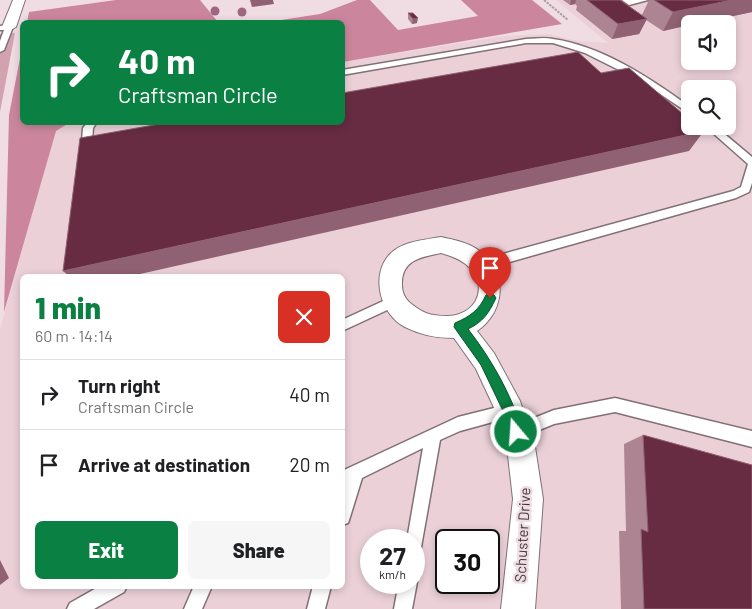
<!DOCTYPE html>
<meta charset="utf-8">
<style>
:root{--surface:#fff;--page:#f6f6f6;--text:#202124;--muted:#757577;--line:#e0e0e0;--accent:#0b8043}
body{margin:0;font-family:Barlow,sans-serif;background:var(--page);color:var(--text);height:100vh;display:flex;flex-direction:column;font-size:19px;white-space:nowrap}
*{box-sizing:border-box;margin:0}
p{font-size:16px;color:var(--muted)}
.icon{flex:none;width:28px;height:28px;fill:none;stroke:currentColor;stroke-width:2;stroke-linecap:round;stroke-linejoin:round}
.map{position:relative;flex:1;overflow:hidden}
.drawer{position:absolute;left:20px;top:274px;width:325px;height:315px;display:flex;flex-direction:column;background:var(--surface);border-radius:8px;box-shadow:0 2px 8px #0003}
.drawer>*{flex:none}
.hud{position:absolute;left:20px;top:20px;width:325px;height:105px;border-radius:8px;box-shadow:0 2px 8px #0003;background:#0b8043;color:#fff;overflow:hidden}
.controls{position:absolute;left:681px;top:15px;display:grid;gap:10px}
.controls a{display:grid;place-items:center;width:55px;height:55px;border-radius:8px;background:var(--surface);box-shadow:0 2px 8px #0003;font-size:25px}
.speed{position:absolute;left:360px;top:529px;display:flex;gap:10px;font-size:25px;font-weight:700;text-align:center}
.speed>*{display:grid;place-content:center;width:65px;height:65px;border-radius:50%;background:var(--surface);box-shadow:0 2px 8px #0003;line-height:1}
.speed small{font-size:12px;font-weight:400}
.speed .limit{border:2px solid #111;border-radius:8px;background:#fff;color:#111}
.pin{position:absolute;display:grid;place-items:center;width:42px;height:42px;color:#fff;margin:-51px -21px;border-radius:50% 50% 50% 0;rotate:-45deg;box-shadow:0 0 5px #0007}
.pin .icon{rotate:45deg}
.me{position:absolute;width:55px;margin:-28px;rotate:342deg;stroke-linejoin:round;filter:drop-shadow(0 0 4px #0008)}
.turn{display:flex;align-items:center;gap:18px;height:105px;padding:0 15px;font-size:22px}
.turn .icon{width:65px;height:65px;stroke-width:2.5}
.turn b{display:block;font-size:35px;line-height:42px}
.round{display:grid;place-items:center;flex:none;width:52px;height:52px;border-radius:8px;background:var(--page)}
.summary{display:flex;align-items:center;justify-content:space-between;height:85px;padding:0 15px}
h1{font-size:30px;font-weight:800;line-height:38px;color:var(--accent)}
.primary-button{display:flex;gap:10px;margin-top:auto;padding:10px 15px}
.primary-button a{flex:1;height:58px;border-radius:8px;background:var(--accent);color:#fff;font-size:20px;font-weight:800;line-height:58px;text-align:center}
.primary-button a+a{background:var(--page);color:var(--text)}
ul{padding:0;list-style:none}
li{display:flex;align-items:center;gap:15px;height:70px;padding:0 15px;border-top:1px solid var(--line)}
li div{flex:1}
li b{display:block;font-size:19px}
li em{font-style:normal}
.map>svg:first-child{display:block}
.built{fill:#ebd0d8;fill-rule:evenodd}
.green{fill:#d2a2b1}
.forest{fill:#cb869d}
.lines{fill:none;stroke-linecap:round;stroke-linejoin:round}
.service-casing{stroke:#817075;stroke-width:3}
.minor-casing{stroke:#817075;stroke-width:2}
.path{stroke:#ac9da2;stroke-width:2;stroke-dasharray:2.5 1;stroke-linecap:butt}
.service{fill:#fff;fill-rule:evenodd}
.minor{fill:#fff;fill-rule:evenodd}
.tree{fill:#9e6680}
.wall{fill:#ac8492}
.shaded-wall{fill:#906172}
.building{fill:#672c42;stroke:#906172}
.route{fill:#0b8043;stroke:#07532c}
.labels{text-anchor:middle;stroke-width:5;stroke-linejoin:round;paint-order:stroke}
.near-street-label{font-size:15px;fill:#3e3739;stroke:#f0dde3}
</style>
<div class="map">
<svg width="752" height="609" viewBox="0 0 752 609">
<rect width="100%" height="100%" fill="#f0dde3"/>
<path class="built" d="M556 0H752V609H0V329L56 130 69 122H342L343 62 504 36 547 34 578 41 608 43ZM690 24H728V61H690ZM690 89H728V126H690ZM22 276H342V586H22ZM371 540H414V582H371ZM446 540H489V582H446Z"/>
<polygon class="green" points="15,33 0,112 0,34"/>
<g class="forest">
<polygon points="116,0 200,0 218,22 27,22 29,12"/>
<polygon points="357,0 370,0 398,30 478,16 461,0 532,0 562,24 343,62 342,22 268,22 320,14"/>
<polygon points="22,48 22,122 69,123 56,131 4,312 9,115"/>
</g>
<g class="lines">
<defs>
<g id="service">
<polygon points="622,0 648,0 629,5"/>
<polygon points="9,25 13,27 4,50 0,52 0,41 4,30 0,30 0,26"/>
<path d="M526 39C535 39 544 37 553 39 602 46 650 78 690 107V114L641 81 585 53 553 43H526L342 75V70Z"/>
<polygon points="88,122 97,122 93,128 91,154 86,157 81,154 83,128"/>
<polygon points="705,126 715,126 752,157 752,183 749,192 736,198 481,270 477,268 475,265 477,262 481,260 733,191 741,187 748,164"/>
<polygon points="394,296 398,297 400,301 398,305 342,331 342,320"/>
<polygon points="615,398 752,431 752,447 615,412 554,424 517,439 512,437 510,432 512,427 554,410"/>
<polygon points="510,404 515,406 517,411 515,416 460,431 440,440 420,553 414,555 414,540 407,540 423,448 362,478 350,517 348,523 342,525 342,471 458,417"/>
<polygon points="414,575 417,582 412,609 394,609 399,582 414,582"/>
<polygon points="100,586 127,586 124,592 94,609 67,609 70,603"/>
<polygon points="194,586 212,586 202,609 184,609"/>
<polygon points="313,586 331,586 325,609 307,609"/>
</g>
<g id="minor">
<polygon points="13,0 25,0 16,27 9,31 2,27"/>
<path d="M441 237C455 240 470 243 481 252 508 273 505 312 477 331L494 353 520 401 535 447 543 499 535 609H501L513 499 507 447 497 414 476 369 454 338C436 338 421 335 405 327 380 314 370 275 390 254 403 241 424 240 441 237ZM441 253C452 256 463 260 471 269 489 290 474 316 447 316 430 316 422 313 409 302 404 297 402 291 402 285 401 260 421 257 441 253Z"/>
</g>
</defs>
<use href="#service" class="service-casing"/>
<use href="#minor" class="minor-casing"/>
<polyline class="path" points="544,0 568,20"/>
<use href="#service" class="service"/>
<use href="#minor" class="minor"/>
</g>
<g class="tree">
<circle cx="215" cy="11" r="4.5"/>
<circle cx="242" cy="12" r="4.5"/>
</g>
<g class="wall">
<polygon points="563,0 620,0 642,15 649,0 752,0 752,12 696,24 690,24 663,31 646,20 639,34 612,39 576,10 577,6 575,4 570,5"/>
<polygon points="408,13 417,23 412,24 408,19"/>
<polygon points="643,435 752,609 621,609 619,531 626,531 624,444"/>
</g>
<g class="shaded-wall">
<polygon points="250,0 273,0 274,4 252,7"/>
<polygon points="571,0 576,0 575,4 570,5"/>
<polygon points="732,0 752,0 752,12 696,24 690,24 690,25 663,31 673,12"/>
<polygon points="418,18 417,23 412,24 413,19"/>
<polygon points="647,19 639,34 612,39 618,24"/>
<polygon points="704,131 689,151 131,276 69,276 63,271"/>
<polygon points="0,560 9,578 0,585"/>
</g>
<g class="building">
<polygon points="587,0 620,0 647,19 618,24"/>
<polygon points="654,0 732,0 673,12"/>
<polygon points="408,13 413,13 418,18 413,19"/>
<polygon points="578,52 601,73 629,68 690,120 690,126 698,126 704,131 63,271 80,138 171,122 342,122 342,93"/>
<polygon points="643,435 752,465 752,609 644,609 641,529 648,532"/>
</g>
<path class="route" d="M490 294 494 295 496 298C489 313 483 322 468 329 492 360 511 394 523 432L521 437 516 439 512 437 504 413 481 365 454 327 455 323C471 316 479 310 486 295Z"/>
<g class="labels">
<g class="near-street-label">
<text transform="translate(523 535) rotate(-87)" y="5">Schuster Drive</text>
</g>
</g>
</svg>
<div class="controls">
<a><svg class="icon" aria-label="sound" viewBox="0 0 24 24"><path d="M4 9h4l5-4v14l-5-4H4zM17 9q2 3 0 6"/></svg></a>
<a><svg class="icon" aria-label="search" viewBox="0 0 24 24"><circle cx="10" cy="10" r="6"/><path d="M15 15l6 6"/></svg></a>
</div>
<div class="speed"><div>27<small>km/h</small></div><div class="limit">30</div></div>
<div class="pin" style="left:490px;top:298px;background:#d93025"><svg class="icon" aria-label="arrive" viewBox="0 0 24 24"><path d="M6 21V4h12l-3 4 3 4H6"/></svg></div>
<svg class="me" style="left:516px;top:432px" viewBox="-20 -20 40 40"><circle r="17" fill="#0b8043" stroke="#fff" stroke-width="3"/><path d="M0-11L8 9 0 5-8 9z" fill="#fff"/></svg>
<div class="hud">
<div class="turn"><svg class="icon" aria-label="right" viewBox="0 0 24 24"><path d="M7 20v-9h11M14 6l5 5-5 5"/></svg><div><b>40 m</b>Craftsman Circle</div></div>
</div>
<section class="drawer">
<div class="summary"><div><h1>1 min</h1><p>60 m · 14:14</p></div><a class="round" style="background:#d93025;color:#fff"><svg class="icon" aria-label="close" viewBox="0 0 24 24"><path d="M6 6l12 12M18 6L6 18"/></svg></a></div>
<ul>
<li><svg class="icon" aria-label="right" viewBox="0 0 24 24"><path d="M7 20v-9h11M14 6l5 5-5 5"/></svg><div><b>Turn right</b><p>Craftsman Circle</p></div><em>40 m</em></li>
<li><svg class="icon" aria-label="arrive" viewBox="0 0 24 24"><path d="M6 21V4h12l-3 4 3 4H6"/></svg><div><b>Arrive at destination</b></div><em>20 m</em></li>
</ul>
<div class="primary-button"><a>Exit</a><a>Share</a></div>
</section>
</div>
